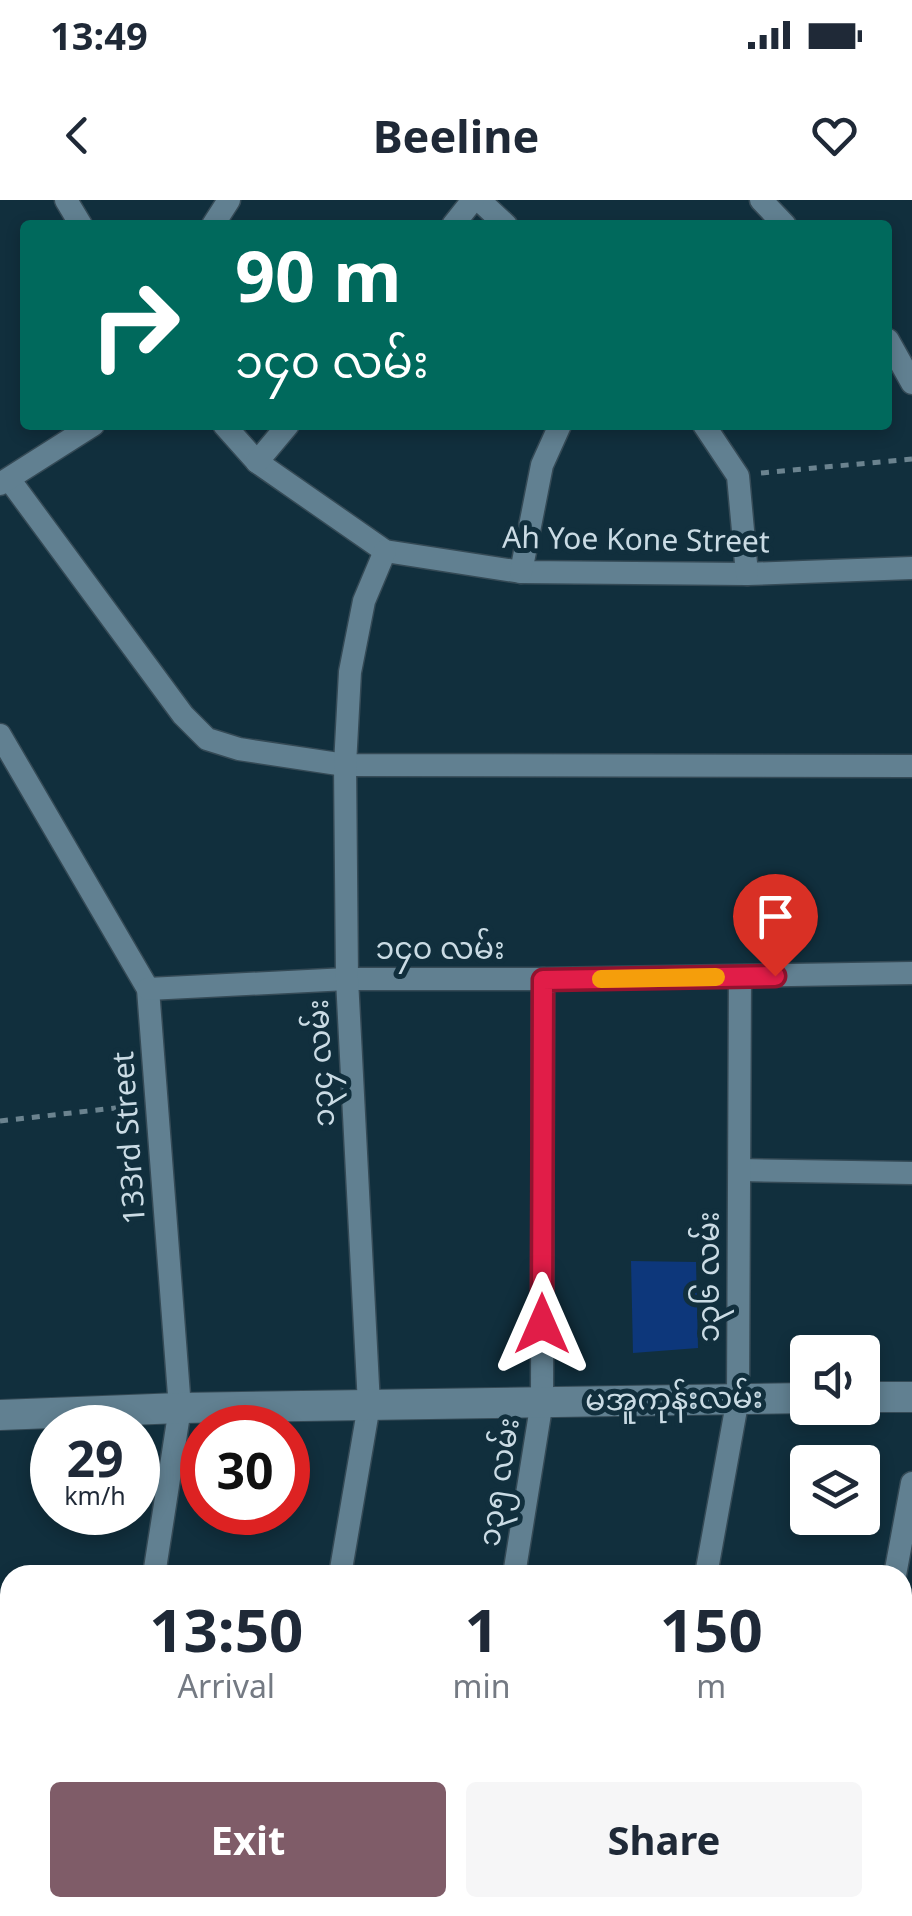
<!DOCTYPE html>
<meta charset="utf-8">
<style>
:root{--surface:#fff;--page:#f6f6f7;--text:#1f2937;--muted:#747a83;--accent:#7f5c68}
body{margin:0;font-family:"Noto Sans","Noto Sans Myanmar",sans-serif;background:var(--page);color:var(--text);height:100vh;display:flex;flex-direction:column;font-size:38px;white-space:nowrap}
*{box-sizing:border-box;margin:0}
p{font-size:32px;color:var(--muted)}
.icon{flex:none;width:55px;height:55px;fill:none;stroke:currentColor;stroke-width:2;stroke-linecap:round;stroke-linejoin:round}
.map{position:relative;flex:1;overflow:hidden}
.side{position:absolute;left:0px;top:1365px;width:912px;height:352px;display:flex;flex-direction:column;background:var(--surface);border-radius:30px 30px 0 0;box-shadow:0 5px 15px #0003}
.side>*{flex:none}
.top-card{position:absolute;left:20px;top:20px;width:872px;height:210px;border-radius:10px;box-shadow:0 5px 15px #0003;background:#00695c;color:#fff;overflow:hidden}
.buttons{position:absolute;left:790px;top:1135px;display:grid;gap:20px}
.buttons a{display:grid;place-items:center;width:90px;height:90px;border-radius:10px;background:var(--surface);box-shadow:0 5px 15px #0003;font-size:50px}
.speed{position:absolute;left:30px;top:1205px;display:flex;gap:20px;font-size:50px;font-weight:700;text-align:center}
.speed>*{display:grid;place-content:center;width:130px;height:130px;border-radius:50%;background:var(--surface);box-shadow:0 5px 15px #0003;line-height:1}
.speed small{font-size:25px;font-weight:400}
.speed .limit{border:15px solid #d22;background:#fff;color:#111}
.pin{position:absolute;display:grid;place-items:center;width:85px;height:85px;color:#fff;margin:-102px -42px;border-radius:50% 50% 50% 0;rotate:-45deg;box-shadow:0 0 10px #0007}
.pin .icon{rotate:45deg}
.me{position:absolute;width:110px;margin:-55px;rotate:0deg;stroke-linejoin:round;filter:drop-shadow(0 0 8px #0008)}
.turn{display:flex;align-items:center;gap:35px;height:210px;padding:0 50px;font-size:45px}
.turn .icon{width:130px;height:130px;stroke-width:2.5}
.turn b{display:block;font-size:70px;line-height:85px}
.eta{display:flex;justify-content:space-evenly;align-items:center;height:170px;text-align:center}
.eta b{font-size:60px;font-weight:700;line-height:70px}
.cta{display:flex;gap:20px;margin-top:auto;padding:20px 50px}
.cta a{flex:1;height:115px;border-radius:10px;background:var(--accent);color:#fff;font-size:40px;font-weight:700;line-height:115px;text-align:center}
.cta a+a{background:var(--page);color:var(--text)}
.status{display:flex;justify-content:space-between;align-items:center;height:70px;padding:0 50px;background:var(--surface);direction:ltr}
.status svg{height:28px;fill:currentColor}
header{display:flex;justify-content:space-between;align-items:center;height:130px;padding:0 50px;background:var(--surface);font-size:45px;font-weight:700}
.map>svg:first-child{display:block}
.building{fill:#0d377b}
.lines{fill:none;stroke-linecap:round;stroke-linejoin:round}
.street-casing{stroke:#354a56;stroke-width:25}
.secondary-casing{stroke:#354a56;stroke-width:32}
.path{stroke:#6b838f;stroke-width:5;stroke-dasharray:8 8;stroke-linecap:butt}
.street{stroke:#618091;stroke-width:22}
.secondary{stroke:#618091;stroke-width:30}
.route-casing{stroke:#92132f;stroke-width:25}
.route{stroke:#e11d48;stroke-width:18}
.slow{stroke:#f59e0b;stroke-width:18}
.labels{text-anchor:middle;stroke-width:10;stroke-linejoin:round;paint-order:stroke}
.street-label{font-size:30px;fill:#cadbe4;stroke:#112f3d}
</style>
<div class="status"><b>13:49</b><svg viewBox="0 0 49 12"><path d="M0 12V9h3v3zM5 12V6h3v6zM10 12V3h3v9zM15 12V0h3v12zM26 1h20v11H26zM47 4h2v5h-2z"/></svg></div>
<header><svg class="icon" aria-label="back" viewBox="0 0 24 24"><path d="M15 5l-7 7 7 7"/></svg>Beeline<svg class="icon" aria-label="heart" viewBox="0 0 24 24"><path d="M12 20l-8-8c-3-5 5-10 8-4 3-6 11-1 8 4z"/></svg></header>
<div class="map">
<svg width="912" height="1716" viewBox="0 0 912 1716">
<rect width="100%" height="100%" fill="#112f3d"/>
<g class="building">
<polygon points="631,1061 696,1062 698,1148 633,1153"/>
<polygon points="5,1664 10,1664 10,1708 59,1708 57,1716 0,1716 0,1694"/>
</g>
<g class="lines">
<defs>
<g id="street">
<polyline points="66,0 81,25"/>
<polyline points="479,0 506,25"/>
<polyline points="761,0 785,25"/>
<polyline points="213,25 229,0"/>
<polyline points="453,25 473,0"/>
<polyline points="888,140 912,183"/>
<polyline points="224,225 257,262 385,351 521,372 747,374 912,368"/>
<polyline points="704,225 738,276 747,374"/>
<polyline points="257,262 288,225"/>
<polyline points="9,279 183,515 207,539 239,549 345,565 912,566"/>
<polyline points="0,284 93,225"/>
<polyline points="521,372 542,265 560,225"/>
<polyline points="0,535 148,789 180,1208 154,1375"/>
<polyline points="148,789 347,779 543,779 912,773"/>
<polyline points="740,970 912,973"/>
<polyline points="340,1375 369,1205 347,779 345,565 350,472 364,401 385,351"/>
<polyline points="514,1375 542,1201 543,779"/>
<polyline points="706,1375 738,1198 740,777"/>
<polyline points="895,1375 912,1283"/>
<polyline points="99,1716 101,1708"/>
<polyline points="283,1716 284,1708"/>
<polyline points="457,1716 459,1708"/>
<polyline points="644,1716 646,1708"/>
<polyline points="832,1716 834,1708"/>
</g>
<g id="secondary">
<polyline points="862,1197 912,1197"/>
<polyline points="0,1215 180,1208 808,1198"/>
</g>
</defs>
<use href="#street" class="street-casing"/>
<use href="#secondary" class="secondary-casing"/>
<g class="path">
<polyline points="761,273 912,259"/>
<polyline points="0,921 133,906"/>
</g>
<use href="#street" class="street"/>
<use href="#secondary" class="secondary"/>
</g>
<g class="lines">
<defs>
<polyline id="route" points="542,1124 543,780 775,776"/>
</defs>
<use href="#route" class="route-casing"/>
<use href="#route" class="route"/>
<polyline class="slow" points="601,779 716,777"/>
</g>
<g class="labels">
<g class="street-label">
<text transform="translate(636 340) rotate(1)" y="10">Ah Yoe Kone Street</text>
<text x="440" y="759">၁၄၀ လမ်း</text>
<text transform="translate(321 863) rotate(-93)" y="10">၁၃၄ လမ်း</text>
<text transform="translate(129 938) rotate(-94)" y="10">133rd Street</text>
<text transform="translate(709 1077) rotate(-90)" y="10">၁၃၆ လမ်း</text>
<text transform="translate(674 1199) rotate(-1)" y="10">မအူကုန်းလမ်း</text>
<text transform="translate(499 1282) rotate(-81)" y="10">၁၃၅ လမ်း</text>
</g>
</g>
</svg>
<div class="buttons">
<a><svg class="icon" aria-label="sound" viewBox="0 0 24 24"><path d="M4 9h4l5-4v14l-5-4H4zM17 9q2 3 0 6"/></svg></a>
<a><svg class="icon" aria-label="layers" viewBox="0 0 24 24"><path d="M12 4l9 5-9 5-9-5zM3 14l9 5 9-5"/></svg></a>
</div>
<div class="speed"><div>29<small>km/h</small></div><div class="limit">30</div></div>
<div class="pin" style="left:775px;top:776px;background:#d93025"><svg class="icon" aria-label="arrive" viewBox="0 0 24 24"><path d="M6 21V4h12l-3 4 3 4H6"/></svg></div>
<svg class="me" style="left:542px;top:1124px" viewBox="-20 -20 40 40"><path d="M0-17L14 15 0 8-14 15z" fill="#e11d48" stroke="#fff" stroke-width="4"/></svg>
<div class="top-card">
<div class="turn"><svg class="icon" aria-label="right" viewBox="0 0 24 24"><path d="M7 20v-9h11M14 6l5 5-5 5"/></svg><div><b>90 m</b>၁၄၀ လမ်း</div></div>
</div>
<section class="side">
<div class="eta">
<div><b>13:50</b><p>Arrival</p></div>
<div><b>1</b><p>min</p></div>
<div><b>150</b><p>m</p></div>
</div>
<div class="cta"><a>Exit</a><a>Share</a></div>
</section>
</div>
